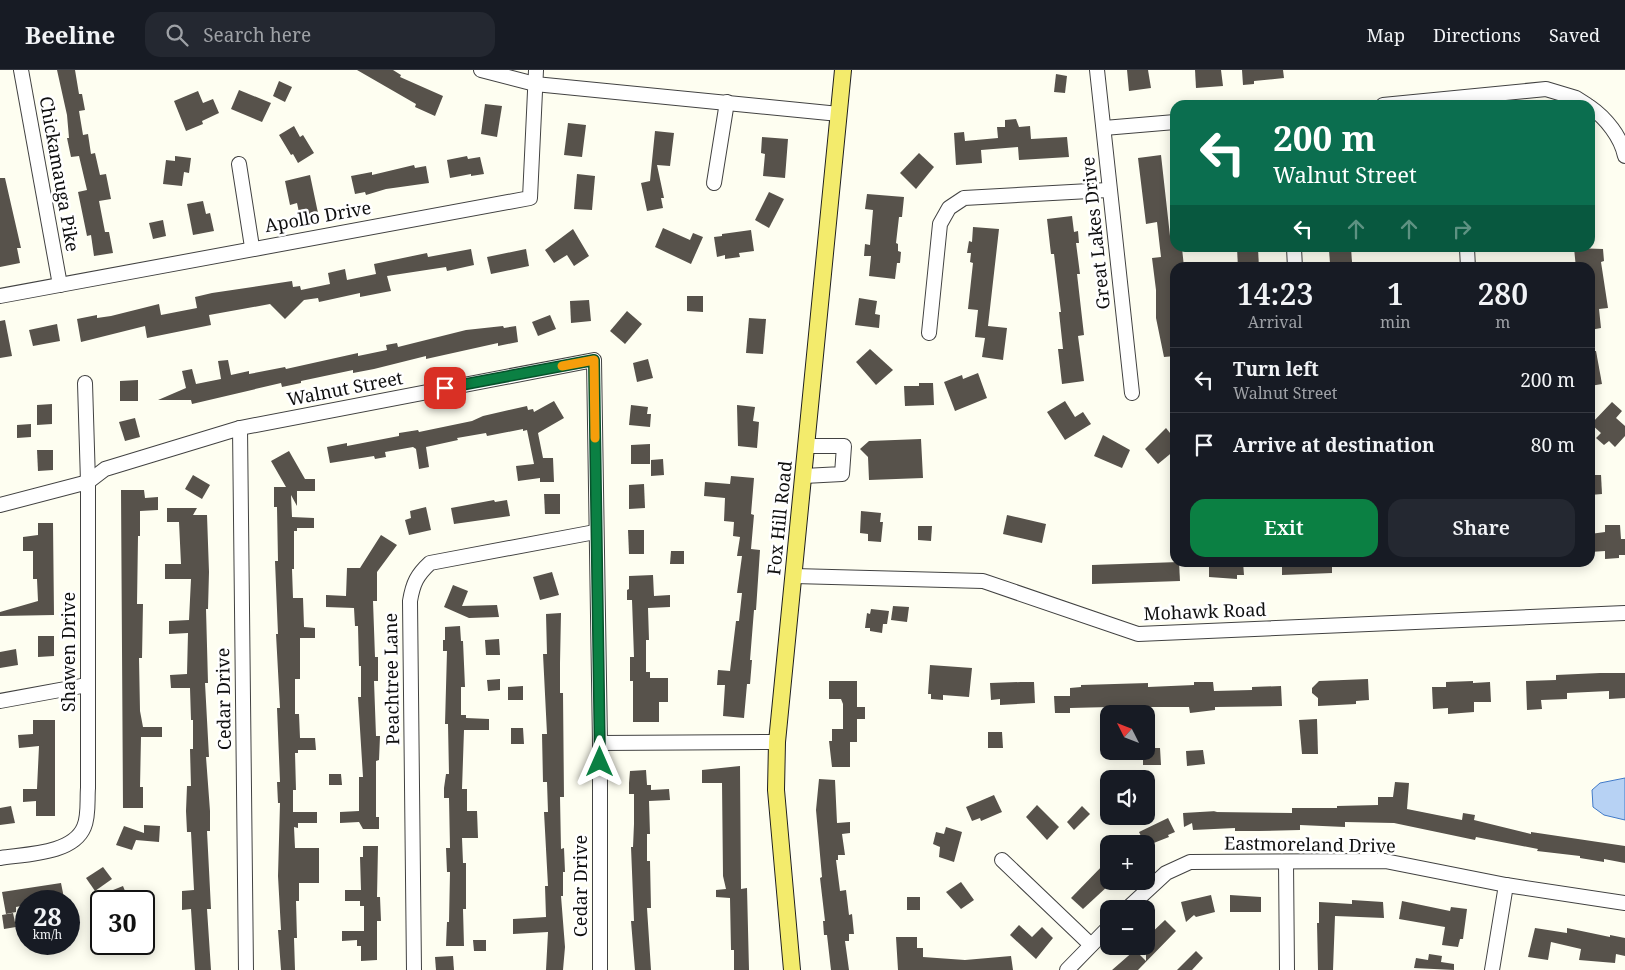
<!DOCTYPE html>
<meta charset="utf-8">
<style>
:root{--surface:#171b24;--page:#242831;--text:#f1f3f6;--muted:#9ea1a6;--line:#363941;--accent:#0b8043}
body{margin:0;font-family:"Noto Serif",serif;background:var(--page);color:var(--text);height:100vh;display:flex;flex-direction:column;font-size:19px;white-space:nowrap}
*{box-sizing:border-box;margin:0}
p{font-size:16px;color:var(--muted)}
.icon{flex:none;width:28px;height:28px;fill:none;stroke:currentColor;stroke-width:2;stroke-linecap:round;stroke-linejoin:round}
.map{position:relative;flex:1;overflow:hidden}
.drawer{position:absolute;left:1170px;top:192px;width:425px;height:305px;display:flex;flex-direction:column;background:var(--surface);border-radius:15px;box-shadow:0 2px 12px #0003}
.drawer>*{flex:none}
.hud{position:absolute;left:1170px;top:30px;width:425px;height:152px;border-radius:15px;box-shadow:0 2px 12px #0003;background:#0b6e4f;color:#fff;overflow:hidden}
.needle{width:32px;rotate:312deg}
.buttons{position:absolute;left:1100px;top:635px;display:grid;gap:10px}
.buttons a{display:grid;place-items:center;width:55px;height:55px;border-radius:10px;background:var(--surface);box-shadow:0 2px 12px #0003;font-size:25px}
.speed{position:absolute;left:15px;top:820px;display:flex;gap:10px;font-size:25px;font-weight:700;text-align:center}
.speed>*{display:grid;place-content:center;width:65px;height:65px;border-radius:50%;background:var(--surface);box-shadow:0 2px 12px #0003;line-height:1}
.speed small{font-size:12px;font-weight:400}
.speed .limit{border:2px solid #111;border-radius:8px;background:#fff;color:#111}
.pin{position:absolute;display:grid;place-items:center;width:42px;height:42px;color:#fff;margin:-21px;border-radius:10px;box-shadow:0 2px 8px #0006}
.me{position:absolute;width:55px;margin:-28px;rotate:0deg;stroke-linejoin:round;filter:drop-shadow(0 0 4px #0008)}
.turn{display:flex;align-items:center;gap:18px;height:105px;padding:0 20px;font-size:22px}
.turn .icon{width:65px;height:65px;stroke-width:2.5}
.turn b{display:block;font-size:35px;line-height:42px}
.lanes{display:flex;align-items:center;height:48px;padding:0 20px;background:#0003;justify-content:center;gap:25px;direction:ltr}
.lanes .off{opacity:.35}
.eta{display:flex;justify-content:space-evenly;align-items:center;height:85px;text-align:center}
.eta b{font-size:30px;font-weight:600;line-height:35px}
.button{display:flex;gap:10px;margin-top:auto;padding:10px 20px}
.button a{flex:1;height:58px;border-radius:15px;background:var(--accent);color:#fff;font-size:20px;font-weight:600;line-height:58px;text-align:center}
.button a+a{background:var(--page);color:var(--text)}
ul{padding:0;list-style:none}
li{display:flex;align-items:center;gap:15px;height:65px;padding:0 20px;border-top:1px solid var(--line)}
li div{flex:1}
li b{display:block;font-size:19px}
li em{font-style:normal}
header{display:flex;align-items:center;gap:30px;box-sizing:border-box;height:70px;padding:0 25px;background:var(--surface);border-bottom:1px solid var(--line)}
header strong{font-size:24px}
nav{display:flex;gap:28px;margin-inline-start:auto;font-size:18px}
.search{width:350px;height:45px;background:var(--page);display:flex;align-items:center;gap:12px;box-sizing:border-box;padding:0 18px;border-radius:15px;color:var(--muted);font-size:19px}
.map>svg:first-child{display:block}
.water{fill:#b7d2f4;stroke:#417ac8}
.building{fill:#57524b}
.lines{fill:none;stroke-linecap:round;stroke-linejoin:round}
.minor-casing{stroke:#424242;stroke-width:16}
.major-casing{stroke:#202020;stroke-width:18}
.minor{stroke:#fff;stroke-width:14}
.major{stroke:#f3eb6c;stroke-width:16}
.route-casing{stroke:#07532c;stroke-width:12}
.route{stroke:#0b8043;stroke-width:9}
.slow{stroke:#f59e0b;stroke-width:9}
.labels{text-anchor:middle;stroke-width:5;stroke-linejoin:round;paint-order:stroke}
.street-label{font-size:18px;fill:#0f0f0f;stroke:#fff}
</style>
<header>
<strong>Beeline</strong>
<div class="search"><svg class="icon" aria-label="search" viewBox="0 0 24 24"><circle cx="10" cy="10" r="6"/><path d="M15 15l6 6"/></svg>Search here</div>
<nav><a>Map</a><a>Directions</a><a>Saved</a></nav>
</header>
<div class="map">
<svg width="1625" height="900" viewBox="0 0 1625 900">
<rect width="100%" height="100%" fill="#fefef1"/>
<polygon class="water" points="1625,708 1625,750 1604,745 1593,737 1592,720 1600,713"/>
<g class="building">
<polygon points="57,0 75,0 79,24 82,24 85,40 79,41 83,65 88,64 91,84 95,83 100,105 106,104 111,129 99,131 105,162 109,162 113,183 94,186 91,165 87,166 78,122 87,120 79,86 71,87 67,68 69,68 67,45"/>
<polygon points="357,0 393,0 401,5 400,7 443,26 435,46 415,37 416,34"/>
<polygon points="1127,0 1148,0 1151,18 1129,21"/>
<polygon points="1195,0 1221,0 1223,16 1196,18"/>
<polygon points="1242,0 1283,0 1284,8 1254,11 1254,14 1243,15"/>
<polygon points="1056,4 1067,6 1065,23 1054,22"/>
<polygon points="279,11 292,17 285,32 273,26"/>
<polygon points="239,20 271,33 262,52 231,39"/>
<polygon points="198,21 203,33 213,29 219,43 202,51 203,54 186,61 174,31"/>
<polygon points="485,34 502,36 497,67 481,64"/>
<polygon points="1016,49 1019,57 1030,56 1031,69 1067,67 1069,87 1019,90 1018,77 981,80 982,93 956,95 954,63 964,62 965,71 998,68 997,57 1005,57 1005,50"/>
<polygon points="568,53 586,55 582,87 564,85"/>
<polygon points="294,56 300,67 303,65 314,83 298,93 293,84 291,85 279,65"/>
<polygon points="655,61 674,63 670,96 657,95 664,128 661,128 663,138 647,141 641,113 650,111"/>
<polygon points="762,67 788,69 785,108 763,106 765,84 761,83"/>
<polygon points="919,83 934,97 916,119 900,103"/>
<polygon points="1161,85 1170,166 1175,166 1175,178 1182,178 1184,197 1175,198 1175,286 1164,287 1156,248 1156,220 1152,188 1161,187 1157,152 1146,154 1138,88"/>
<polygon points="175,86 191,88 189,103 184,102 182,116 163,114 166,90 175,91"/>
<polygon points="467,86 468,89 480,87 484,104 471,106 471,104 450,108 447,90"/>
<polygon points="414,95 415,98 426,96 429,113 386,119 366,125 365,122 355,124 351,106 372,102 372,105"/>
<polygon points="577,104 595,106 592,140 574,139"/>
<polygon points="310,105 318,143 300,147 297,133 290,135 285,111"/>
<polygon points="0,108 5,108 21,178 17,178 20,193 0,197"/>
<polygon points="769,122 784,129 769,158 755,150"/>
<polygon points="867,124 904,127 902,147 899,147 896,173 898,174 898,181 901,182 900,193 897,193 895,209 869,206 871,186 864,186 865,174 870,175 873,140 865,139"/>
<polygon points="203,131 206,144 210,143 214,161 193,165 187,134"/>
<polygon points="1072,146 1074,162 1078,161 1079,173 1076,173 1080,204 1077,204 1084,265 1078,266 1084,311 1062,314 1058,279 1063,279 1059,242 1061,242 1054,184 1051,184 1047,149"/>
<polygon points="163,150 166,166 153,169 149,153"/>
<polygon points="973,157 999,159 988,256 1007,258 1003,290 982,287 985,268 975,267 978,240 968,239 973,193 970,192 971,183 967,183 969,171 972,172"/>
<polygon points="663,158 690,170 693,163 703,167 691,194 655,177"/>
<polygon points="573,159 589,186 574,196 567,185 554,193 545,180"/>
<polygon points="751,160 754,181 739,183 740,187 725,189 725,185 717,187 714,167 722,166 722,164"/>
<polygon points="1237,178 1258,178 1259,198 1238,198"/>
<polygon points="1332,178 1351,178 1352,192 1330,193 1329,180"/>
<polygon points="1574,178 1603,179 1604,191 1601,192 1608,238 1599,239 1601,258 1590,260 1590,198 1576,198"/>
<polygon points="471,179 474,195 447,201 446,197 387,206 391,221 360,227 360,223 319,232 318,228 304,230 285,249 270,234 209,245 211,255 147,268 145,256 81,272 77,249 97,245 97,248 111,246 159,234 161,245 197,238 195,227 212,223 292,211 293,217 300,216 301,220 330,214 328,203 345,199 347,210 376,204 374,194 427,183 428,187"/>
<polygon points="526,179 529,196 491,204 487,187"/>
<polygon points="687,226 703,226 703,242 687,241"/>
<polygon points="859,228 877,231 875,244 880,245 879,258 855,255"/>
<polygon points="589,230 591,251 571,253 570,231"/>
<polygon points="627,241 642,254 625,274 610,261"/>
<polygon points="550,245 556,259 538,266 532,252"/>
<polygon points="749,248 766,249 763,284 746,283"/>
<polygon points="5,250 12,286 0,288 0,251"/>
<polygon points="57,254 60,271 33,276 29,260"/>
<polygon points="503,256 504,258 516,256 518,272 498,276 498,273 426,289 426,286 374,299 353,303 353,300 301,311 301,313 282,317 281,313 192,334 191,330 158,330 186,318 182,301 192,299 196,314 221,309 218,291 228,290 231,305 249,301 249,304 285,297 286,299 358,283 358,286 387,280 386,275 397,273 398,277 466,260"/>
<polygon points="870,279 893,300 876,315 856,292"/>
<polygon points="1590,281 1596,281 1602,314 1590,316"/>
<polygon points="648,289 653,308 637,312 633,293"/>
<polygon points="978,303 987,328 955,341 944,312 962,305 963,309"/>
<polygon points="138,310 138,331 120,331 120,311"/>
<polygon points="919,313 933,313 934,335 905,336 904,316 919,316"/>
<polygon points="554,331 564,348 538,363 543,388 553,388 554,412 540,412 540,408 518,411 516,396 534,394 527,360 523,361 523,359 487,366 486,363 457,368 458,370 426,377 429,397 419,399 416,379 413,377 385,382 386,387 375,389 374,386 330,393 327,377 347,373 347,376 399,366 399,363 418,360 419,362 472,351 483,346 527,336 528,340 533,339 534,342"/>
<polygon points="1065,331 1075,347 1083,342 1091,354 1065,370 1047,342"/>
<polygon points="1612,332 1622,341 1616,348 1625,356 1625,366 1615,377 1609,371 1604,375 1596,368 1601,363 1591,354"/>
<polygon points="52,334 52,354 37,355 37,335"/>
<polygon points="631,335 648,337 647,344 651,344 650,357 629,355"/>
<polygon points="737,335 755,337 753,351 759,352 757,378 738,376"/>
<polygon points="135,348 140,367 125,371 119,352"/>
<polygon points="31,354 31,367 17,368 17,355"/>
<polygon points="1166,358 1175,369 1175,380 1158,394 1145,379"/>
<polygon points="1103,365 1130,380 1122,398 1094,386"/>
<polygon points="921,369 923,408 869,410 868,387 860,379 869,371"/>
<polygon points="650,374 650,394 631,394 631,375"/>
<polygon points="37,380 53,380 53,400 38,401"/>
<polygon points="289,381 305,409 315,409 315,421 297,421 297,436 291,425 292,447 314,448 314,458 297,458 297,461 294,461 294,499 292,499 293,528 303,528 304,557 315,558 315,568 300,568 300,609 295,609 295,644 299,644 300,668 315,668 316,680 298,680 298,683 295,683 296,720 293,720 293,742 317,742 317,753 298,753 298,758 294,757 295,778 319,778 319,813 299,813 299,831 296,831 297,868 294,868 295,900 281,900 278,860 281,860 278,806 280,733 278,733 277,712 280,712 277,638 280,638 276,564 278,564 275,491 278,491 277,437 274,437 274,417 286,417 271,391"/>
<polygon points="663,389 664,405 651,406 651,390"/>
<polygon points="193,405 210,415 202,429 185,419"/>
<polygon points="1590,405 1601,405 1602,424 1590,425"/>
<polygon points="731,406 754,408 751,444 754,445 751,479 760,480 756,540 754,540 750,590 752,590 750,614 747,614 744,648 723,646 725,615 717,615 718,600 730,601 736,551 739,551 742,523 737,523 742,486 737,486 740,467 733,466 734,452 724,451 725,428 704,426 705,412 730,414"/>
<polygon points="644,414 645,438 629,439 629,415"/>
<polygon points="121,420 144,420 145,428 158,427 158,440 140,441 140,466 138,466 137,534 143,534 142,588 139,588 140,641 143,657 162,657 162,667 141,667 140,717 143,717 143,738 123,738"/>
<polygon points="544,424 560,424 560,444 545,444"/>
<polygon points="494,430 495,432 507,430 510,446 454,454 451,438"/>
<polygon points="426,437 431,460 409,465 405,450 411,448 410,441"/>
<polygon points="167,438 197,438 193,445 207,445 209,502 208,539 206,539 208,613 205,613 209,687 206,687 210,741 210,761 207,761 211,839 207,839 211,900 195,900 191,839 182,840 182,821 194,820 191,762 187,762 186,741 187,716 191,716 190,679 193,679 193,650 191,650 190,618 171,618 170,605 187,604 188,563 169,564 169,551 189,550 191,509 165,509 165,494 181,494 179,452 167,452"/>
<polygon points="861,441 881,443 880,452 883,452 881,472 868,471 868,464 860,463"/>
<polygon points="1007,445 1046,454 1042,473 1003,464"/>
<polygon points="38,453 53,453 54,545 0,546 0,542 38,531 37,509 33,509 33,481 23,481 23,467 38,465"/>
<polygon points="1605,455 1620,455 1621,469 1625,469 1625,485 1619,485 1619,488 1605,489 1605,481 1590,482 1590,464 1605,462"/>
<polygon points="918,456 932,456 931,471 918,470"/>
<polygon points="628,460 644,460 644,484 629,484"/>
<polygon points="381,465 397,475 377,502 377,531 373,531 375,587 378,587 378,611 374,611 376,666 380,666 379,690 376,691 376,747 379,747 379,759 363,759 359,752 340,753 340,742 359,741 359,707 363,707 358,627 361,627 361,596 359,596 358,556 355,556 354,538 326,537 326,525 346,526 347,498 360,498"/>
<polygon points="671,481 684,481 684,494 670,494"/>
<polygon points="1179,492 1180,511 1092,514 1092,495"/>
<polygon points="1209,492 1243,492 1244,505 1237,505 1237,509 1209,507"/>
<polygon points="1282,492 1332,492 1332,503 1282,505"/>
<polygon points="552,502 559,525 540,530 533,507"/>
<polygon points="653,505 654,526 670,525 670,537 648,538 649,570 646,570 646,602 650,602 650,608 668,608 668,632 659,632 659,652 633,652 633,611 630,611 630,587 634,587 632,530 627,530 627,520 629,519 629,506"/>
<polygon points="453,515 468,521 462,536 497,535 499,547 469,548 444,537"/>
<polygon points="893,536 909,537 907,552 891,550"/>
<polygon points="871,539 889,541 887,554 883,554 882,563 870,561 870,558 865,558 867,543 870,544"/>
<polygon points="561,543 560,593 560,623 563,623 564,727 560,727 561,779 564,778 565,802 563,802 563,826 561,826 565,877 563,900 546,900 548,862 513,864 513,849 546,847 545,816 548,816 544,742 548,742 547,712 543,712 542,664 547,664 543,584 547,584 546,544"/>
<polygon points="460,556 461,571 463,571 465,617 461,617 461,645 466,645 466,648 489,649 489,660 464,660 462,719 467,719 467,741 477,741 478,768 462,768 463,793 466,793 466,839 463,839 464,876 446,876 447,852 449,852 450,802 447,802 446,778 450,778 449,728 444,728 444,718 446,704 449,704 448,654 445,654 447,581 443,581 443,570 445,570 445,557"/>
<polygon points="38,566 54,566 54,586 38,587"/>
<polygon points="499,569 500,585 486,585 485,570"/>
<polygon points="16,579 18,595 0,598 0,582"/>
<polygon points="930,595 972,598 969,627 943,625 943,630 931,629 931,624 928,624"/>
<polygon points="1600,603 1625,603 1625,628 1609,629 1609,621 1567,623 1567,629 1541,630 1542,639 1527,640 1526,611 1556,610 1556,605"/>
<polygon points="500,609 500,620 488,621 487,610"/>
<polygon points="1368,609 1369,630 1356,631 1356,634 1318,636 1318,628 1312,623 1312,618 1319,611"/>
<polygon points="829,611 857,611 857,637 865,637 865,649 857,649 857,672 850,672 850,697 832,697 829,671 832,671 832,659 843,659 843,634 841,629 829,629"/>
<polygon points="1473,611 1473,613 1490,612 1491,632 1474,632 1474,642 1448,644 1448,638 1433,639 1432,617 1446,617 1446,612"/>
<polygon points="1021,612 1034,612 1035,633 1000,635 1000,629 991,630 990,613"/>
<polygon points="1194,612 1213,612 1214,621 1252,620 1252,617 1281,616 1282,636 1215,637 1215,640 1190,643 1189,637 1110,637 1070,638 1070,643 1055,643 1054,626 1070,626 1070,618 1081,617 1081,615 1148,613 1148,617 1194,615"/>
<polygon points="523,616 523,630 508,630 508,617"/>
<polygon points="1317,649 1318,684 1302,684 1299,650"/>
<polygon points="33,650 55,650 55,746 36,746 36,731 23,732 23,719 37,719 39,676 19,678 18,665 33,664"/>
<polygon points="511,658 523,658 524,674 511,674"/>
<polygon points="988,662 1002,662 1003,678 988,678"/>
<polygon points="1146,678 1160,678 1161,695 1143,695 1143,681 1146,681"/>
<polygon points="1203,680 1205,694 1187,696 1186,681"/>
<polygon points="740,696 741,819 747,818 749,900 734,900 734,880 731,880 730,828 716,827 716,820 726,819 723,806 722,713 702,713 702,700"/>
<polygon points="646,700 647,715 651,715 651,720 669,719 670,730 649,731 650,764 647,764 647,791 650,791 651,838 647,838 651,900 635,900 631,851 634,851 631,777 633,777 634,754 634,724 629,724 629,713 630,701"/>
<polygon points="329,704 341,704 342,715 329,715"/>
<polygon points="819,709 835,710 837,753 850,752 850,763 842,764 845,785 838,785 838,790 836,790 840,821 846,820 849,845 852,844 854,864 849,864 849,871 845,871 849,900 831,900 827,865 824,865 823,851 825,851 820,808 822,807 816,740"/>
<polygon points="1395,712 1409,713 1407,739 1462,750 1463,743 1475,745 1474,750 1478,751 1531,764 1531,762 1625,776 1625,793 1604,789 1604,792 1580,788 1580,786 1537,781 1538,779 1476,767 1475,770 1394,753 1345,752 1345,757 1300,755 1300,760 1258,761 1235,761 1235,758 1193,760 1192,753 1184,757 1183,743 1217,741 1214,742 1292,743 1292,738 1337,738 1337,736 1378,735 1378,727 1393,727"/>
<polygon points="994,725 1002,742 981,751 980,748 972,751 966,737"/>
<polygon points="1037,735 1059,757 1047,770 1026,747"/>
<polygon points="11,736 15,753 0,755 0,738"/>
<polygon points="1082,736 1090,744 1074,760 1067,752"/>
<polygon points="1168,748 1175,762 1168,765 1169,767 1146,776 1139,762"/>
<polygon points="144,755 160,756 159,772 136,770 132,780 116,775 124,756 144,763"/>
<polygon points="946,757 962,762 954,792 939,787 940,777 933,774 936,762 944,764"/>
<polygon points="363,776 378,776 377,827 380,827 381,851 377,851 377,890 361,891 361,876 357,876 357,870 342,871 342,861 364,861 364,836 360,836 360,831 345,831 345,820 361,820 360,787 363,787"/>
<polygon points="1109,789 1109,815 1083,839 1071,828"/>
<polygon points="103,797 112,809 95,821 86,808"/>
<polygon points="961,812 974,830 961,839 946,822"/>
<polygon points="61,813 64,828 58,829 59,831 26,831 26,835 16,837 16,842 6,844 2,822"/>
<polygon points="123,816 129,831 118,831 113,820"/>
<polygon points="1211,825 1215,842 1196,847 1194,845 1186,852 1181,832"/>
<polygon points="1230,825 1261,827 1261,842 1230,842"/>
<rect x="907" y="827" width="13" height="13"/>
<polygon points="1352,830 1383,832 1384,848 1335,846 1333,900 1318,900 1317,853 1319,853 1319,832 1352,834"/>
<polygon points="1402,831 1450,841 1451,837 1467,839 1463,869 1460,869 1458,877 1442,875 1445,857 1399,849"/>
<polygon points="13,843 16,857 4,859 2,845"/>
<polygon points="1165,850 1176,861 1138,900 1112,900 1135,880 1146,891 1146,868"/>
<polygon points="1019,855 1032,867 1042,857 1053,868 1036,889 1010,865"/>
<polygon points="1535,858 1567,863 1567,858 1610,867 1610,865 1625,868 1625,886 1616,884 1615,893 1579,890 1581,879 1551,872 1548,890 1528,887"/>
<polygon points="896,867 917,867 917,878 923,878 923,887 965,890 1011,886 1013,900 898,900"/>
<polygon points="473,870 486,870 486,881 474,881"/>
<polygon points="1196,881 1203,888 1192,900 1177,900"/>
<polygon points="1429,884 1442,886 1441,892 1454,894 1454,900 1414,898 1416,888 1428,890"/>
<polygon points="453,886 454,900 436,900 435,887"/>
</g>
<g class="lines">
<defs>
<g id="minor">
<polyline points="21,0 60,215"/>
<polyline points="481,0 535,14 839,44"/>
<polyline points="1097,0 1132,323"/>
<polyline points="1383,35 1546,19 1576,28 1587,35"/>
<path d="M1590 37C1606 48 1621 67 1625 86"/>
<polyline points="1104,58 1175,52"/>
<polyline points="239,94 252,177"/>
<polyline points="714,113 727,32"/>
<polyline points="1294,178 1295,198"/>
<polyline points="1467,178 1468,198"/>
<polyline points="0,226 530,128 536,0"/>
<polyline points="929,263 940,154 949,138 964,128 1108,120"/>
<polyline points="240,358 246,900"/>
<polyline points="804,406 842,404 844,376 807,376"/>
<polyline points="0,435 88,412 105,399 240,358 594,290 600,673 600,900"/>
<polyline points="794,506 983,511 1138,564 1625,543"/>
<polyline points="0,631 87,615"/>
<polyline points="600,673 777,672"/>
<path d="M0 788C26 784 73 784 84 757 89 746 87 729 88 718V412L85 313"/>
<polyline points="1002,790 1091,875"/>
<polyline points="1286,792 1287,900"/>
<polyline points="1127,839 1166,803 1190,792 1385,791 1506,815 1625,833"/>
<path d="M414 900 410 531C413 513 417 505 430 493L595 462"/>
<polyline points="1067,900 1109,857"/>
<polyline points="1492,900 1506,815"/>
</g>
<polyline id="major" points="792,900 776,720 777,672 843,0"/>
</defs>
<use href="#minor" class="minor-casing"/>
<use href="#major" class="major-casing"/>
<use href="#minor" class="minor"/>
<use href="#major" class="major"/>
</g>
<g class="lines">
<defs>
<polyline id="route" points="445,318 594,290 600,692"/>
</defs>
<use href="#route" class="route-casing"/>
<use href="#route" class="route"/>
<polyline class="slow" points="562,296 594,290 595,368"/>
</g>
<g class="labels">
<g class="street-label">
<text transform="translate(59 104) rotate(80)" y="6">Chickamauga Pike</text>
<text transform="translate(318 147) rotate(-10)" y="6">Apollo Drive</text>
<text transform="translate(1096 163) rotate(-96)" y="6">Great Lakes Drive</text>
<text transform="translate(345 319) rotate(-11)" y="6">Walnut Street</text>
<text transform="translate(780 448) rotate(-84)" y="6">Fox Hill Road</text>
<text transform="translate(1205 542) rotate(-2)" y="6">Mohawk Road</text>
<text transform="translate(69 582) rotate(-90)" y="6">Shawen Drive</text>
<text transform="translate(392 609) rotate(-91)" y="6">Peachtree Lane</text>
<text transform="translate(224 629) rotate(-91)" y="6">Cedar Drive</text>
<text transform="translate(1310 775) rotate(1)" y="6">Eastmoreland Drive</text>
<text transform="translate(581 816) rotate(-90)" y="6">Cedar Drive</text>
</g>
</g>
</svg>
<div class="buttons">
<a><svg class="needle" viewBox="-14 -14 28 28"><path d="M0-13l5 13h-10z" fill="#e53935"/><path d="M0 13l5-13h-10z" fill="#9ea1a6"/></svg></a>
<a><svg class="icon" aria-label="sound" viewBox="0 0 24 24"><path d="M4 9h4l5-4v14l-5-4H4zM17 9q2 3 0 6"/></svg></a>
<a>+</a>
<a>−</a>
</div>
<div class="speed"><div>28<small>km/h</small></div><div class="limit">30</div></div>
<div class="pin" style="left:445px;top:318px;background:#d93025"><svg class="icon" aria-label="arrive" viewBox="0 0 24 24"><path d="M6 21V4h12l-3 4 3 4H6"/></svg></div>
<svg class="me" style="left:600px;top:692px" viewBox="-20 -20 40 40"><path d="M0-17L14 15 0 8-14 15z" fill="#0b8043" stroke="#fff" stroke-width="4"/></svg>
<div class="hud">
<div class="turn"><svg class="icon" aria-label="left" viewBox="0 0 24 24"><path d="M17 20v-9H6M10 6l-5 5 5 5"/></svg><div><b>200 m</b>Walnut Street</div></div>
<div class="lanes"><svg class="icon" aria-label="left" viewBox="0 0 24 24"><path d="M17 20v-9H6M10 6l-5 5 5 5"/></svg><svg class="icon off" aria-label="ahead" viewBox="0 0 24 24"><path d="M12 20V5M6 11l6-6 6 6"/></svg><svg class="icon off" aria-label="ahead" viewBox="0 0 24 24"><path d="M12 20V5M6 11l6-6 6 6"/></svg><svg class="icon off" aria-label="right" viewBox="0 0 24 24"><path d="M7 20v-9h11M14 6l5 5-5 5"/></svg></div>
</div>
<section class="drawer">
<div class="eta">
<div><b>14:23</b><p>Arrival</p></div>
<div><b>1</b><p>min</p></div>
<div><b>280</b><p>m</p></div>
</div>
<ul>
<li><svg class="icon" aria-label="left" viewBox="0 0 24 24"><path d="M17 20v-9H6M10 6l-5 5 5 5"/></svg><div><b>Turn left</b><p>Walnut Street</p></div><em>200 m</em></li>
<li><svg class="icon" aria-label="arrive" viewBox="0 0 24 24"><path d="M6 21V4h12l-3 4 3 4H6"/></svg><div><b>Arrive at destination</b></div><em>80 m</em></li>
</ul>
<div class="button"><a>Exit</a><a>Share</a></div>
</section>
</div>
